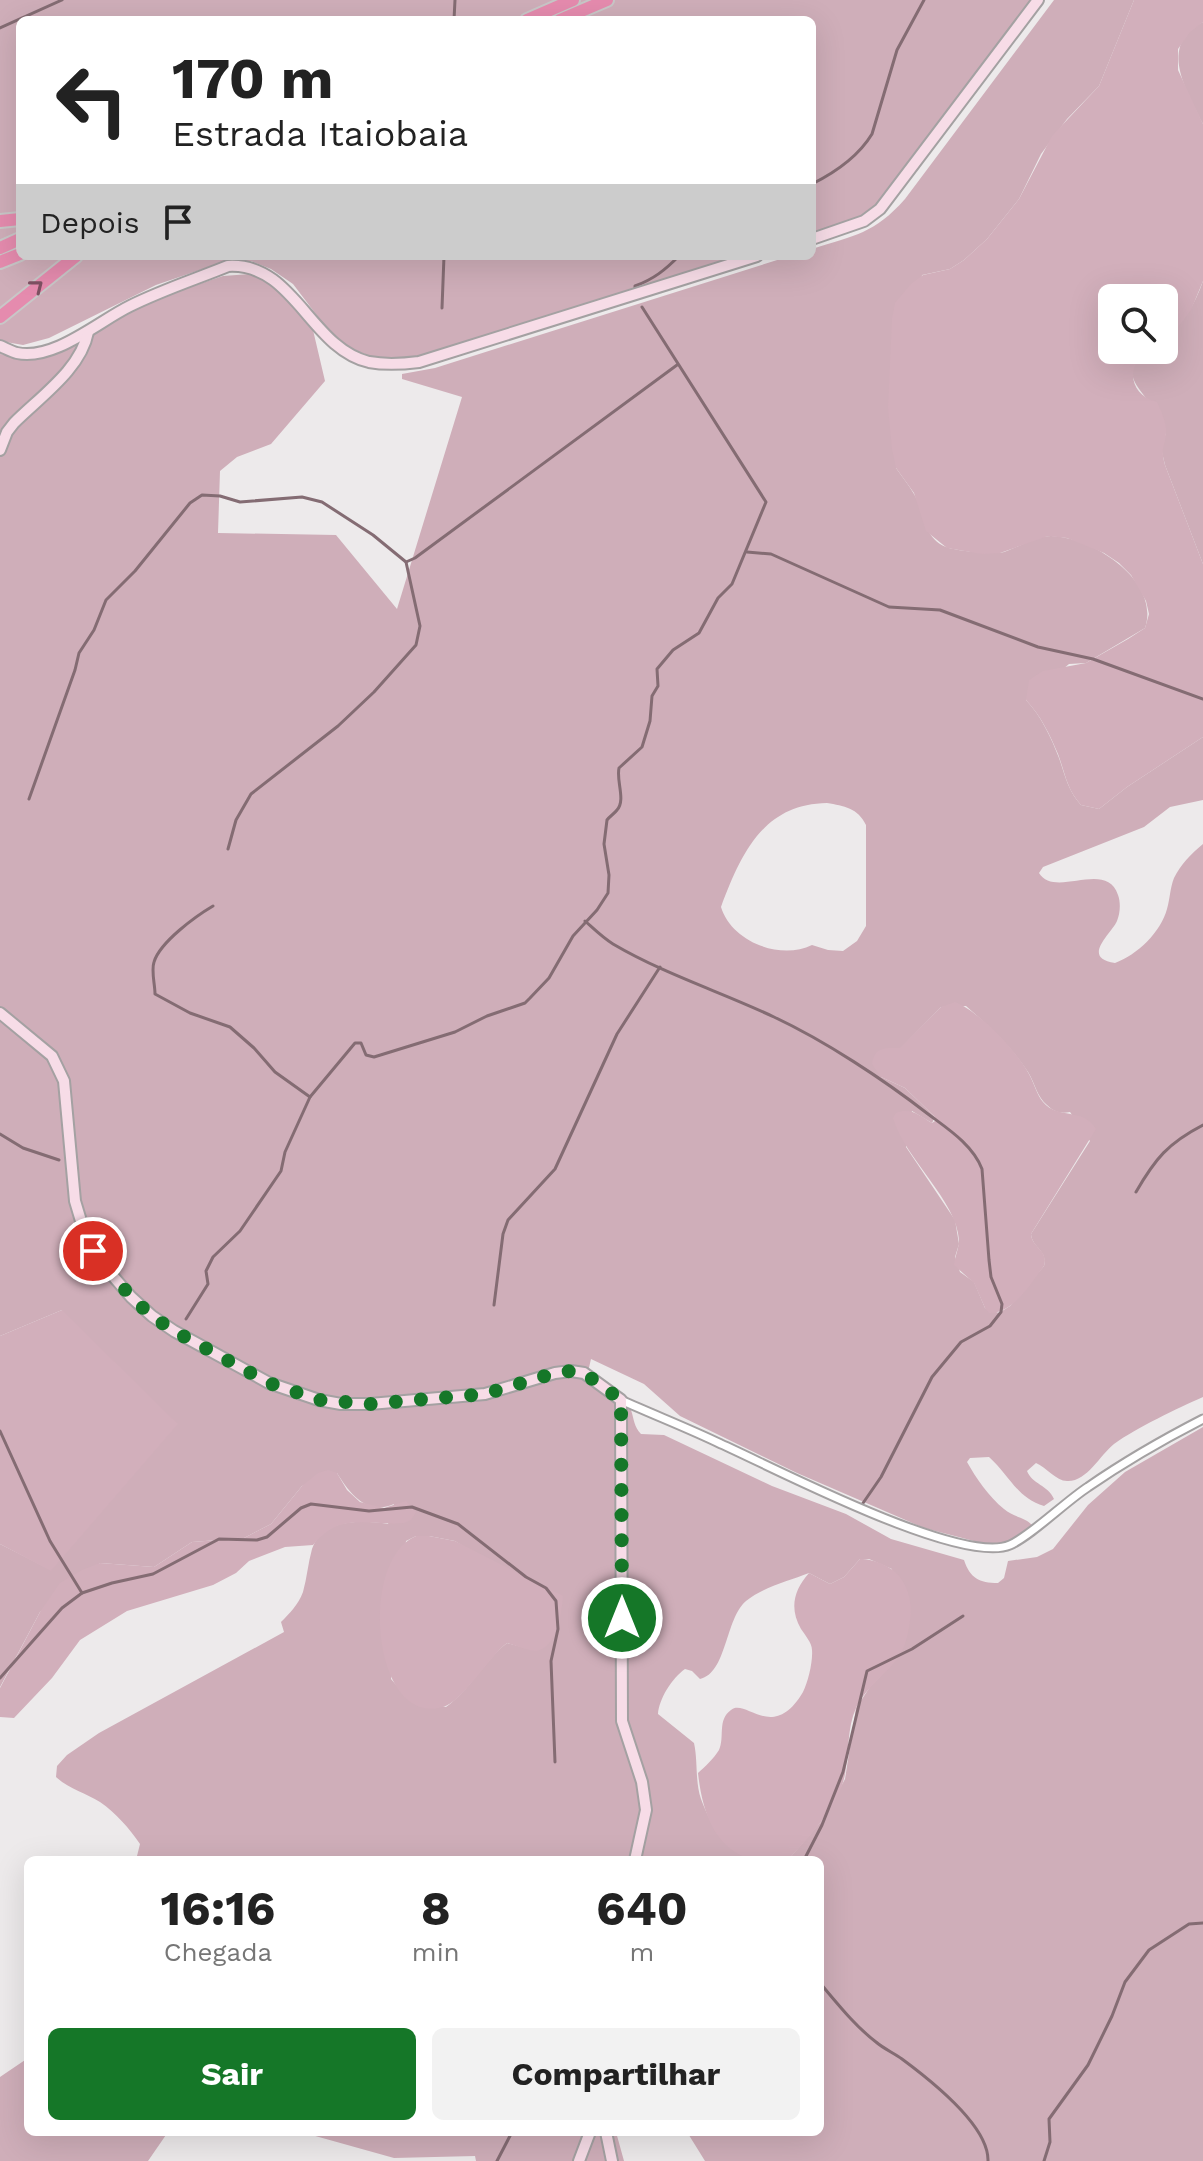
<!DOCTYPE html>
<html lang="pt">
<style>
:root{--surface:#fff;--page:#f2f2f2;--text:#222;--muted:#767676;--accent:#157728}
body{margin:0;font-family:"Work Sans",sans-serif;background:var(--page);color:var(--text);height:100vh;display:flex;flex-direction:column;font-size:30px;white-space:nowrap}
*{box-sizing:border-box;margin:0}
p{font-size:26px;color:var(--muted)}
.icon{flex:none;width:44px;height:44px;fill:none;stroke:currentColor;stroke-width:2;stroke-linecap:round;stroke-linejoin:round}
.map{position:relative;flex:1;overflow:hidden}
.side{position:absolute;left:24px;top:1856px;width:800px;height:280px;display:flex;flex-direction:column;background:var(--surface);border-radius:12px;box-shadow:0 8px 32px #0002}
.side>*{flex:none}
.guide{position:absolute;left:16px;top:16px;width:800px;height:244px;border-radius:12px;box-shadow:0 8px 32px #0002;background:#fff;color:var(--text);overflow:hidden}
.tools{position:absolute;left:1098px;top:284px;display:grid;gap:16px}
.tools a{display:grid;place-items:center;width:80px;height:80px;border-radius:12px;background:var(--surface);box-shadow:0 8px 32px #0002;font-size:40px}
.pin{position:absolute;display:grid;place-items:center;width:68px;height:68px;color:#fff;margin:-34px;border:4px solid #fff;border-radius:50%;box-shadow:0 2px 8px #0007}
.me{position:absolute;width:88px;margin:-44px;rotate:0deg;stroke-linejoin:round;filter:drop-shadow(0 0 6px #0008)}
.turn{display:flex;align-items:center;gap:28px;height:168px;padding:0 24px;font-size:36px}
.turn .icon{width:104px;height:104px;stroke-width:2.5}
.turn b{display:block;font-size:56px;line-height:68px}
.then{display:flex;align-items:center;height:76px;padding:0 24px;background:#0003;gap:16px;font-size:30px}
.eta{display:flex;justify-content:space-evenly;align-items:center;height:136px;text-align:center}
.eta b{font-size:48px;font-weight:700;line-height:56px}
.primary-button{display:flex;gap:16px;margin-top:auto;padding:16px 24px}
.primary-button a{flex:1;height:92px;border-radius:12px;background:var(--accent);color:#fff;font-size:32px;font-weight:700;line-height:92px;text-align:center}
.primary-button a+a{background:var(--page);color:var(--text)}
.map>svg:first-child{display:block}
.green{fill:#cfaeb9;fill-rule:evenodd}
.forest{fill:#d2afbb}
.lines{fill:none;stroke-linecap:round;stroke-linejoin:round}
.stream{stroke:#846c73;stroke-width:3}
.street-casing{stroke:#a4a1a2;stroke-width:11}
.secondary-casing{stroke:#a4a1a2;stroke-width:14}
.highway-casing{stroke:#c8c7c7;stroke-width:16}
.street{stroke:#fff;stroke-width:7}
.secondary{stroke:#f7dce7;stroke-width:10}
.highway{stroke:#e58bae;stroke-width:12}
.oneway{stroke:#7e5162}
.route{stroke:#157728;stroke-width:14;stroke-dasharray:0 25.2}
</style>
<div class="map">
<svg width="1203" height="2161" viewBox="0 0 1203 2161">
<rect width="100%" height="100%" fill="#edeaeb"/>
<g class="green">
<polygon points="0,0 1038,0 895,192 866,218 812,236 812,20 20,20 20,256 749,256 403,362 375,358 345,346 328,330 293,284 271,269 251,261 220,263 156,285 49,338 23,345 0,341"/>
<path d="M1054 0H1134L1099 86 1067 119 1041 154 1019 199 987 239 964 260 950 269 922 275 896 468C902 477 909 485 914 494 925 514 923 540 949 548 960 551 995 555 1004 552 1019 547 1036 536 1051 536 1093 537 1161 581 1145 628L1086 663 1069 664 1026 700C1041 716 1051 737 1059 758 1065 775 1068 791 1081 805L1099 809 1127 787 1203 737V800L1170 807 1144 827 1043 867 1039 873C1055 899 1106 859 1118 895 1121 903 1120 914 1117 921 1112 933 1080 958 1115 963 1137 955 1161 932 1167 909 1170 899 1170 888 1174 878 1181 864 1191 854 1203 844V1397C1178 1408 1136 1428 1114 1444 1100 1455 1087 1482 1067 1481 1056 1481 1046 1467 1036 1463L1027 1471C1032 1484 1048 1485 1054 1499L1044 1506C1018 1499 1009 1475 989 1457L970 1458 967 1462C976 1478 989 1497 1004 1509 1013 1517 1025 1517 1032 1525L1029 1533 997 1547 924 1528 797 1473 680 1416 644 1384 591 1359 587 1376C607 1382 624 1388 631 1410 634 1419 634 1427 641 1434L664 1435 772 1486 846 1514 891 1539 964 1560C970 1578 979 1583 998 1583L1004 1578 1008 1561 1037 1557 1053 1549 1088 1505 1125 1472 1203 1427V2161H705L687 2132H820V1860H788L825 1817 845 1779 856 1708 870 1687 899 1656 892 1569 869 1559H860L844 1577 830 1584 809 1573C789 1581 763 1587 746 1601 725 1619 727 1673 700 1679L692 1671 685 1669C672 1678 659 1699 658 1714L694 1743C698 1761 695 1782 701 1799 712 1829 727 1851 758 1860H136L140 1844C129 1828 116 1813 100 1802 86 1793 69 1789 56 1777L57 1766 67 1755 99 1733 284 1632 281 1622C290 1613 298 1605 303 1592 307 1578 308 1563 312 1549 322 1518 363 1520 388 1524L394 1504C367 1516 350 1494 337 1473L302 1486 271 1524 244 1538 192 1542 154 1567 100 1563 40 1612 0 1687V1544L51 1570 62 1310 0 1336V354L24 357 161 297 223 276 250 274 264 280 284 294 313 330 325 381 271 444 237 457 220 471 218 533 336 535 397 609 462 397 402 379V374L435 368 790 256H812V249C855 235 874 234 905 199ZM827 803C844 806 858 808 866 825V926L857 941 843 951 828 950 812 945C780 961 731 941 721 907 741 854 763 804 827 803ZM966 1006C988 1025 1012 1047 1028 1072 1035 1083 1037 1097 1047 1105 1054 1112 1061 1114 1070 1112L1090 1141 1031 1234C1032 1248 1048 1250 1044 1266L1010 1306 999 1313 985 1308 974 1282 960 1272 955 1257 959 1244 955 1220 906 1147 912 1111 932 1123 935 1117 905 1088 881 1077 893 1048 900 1049 941 1007ZM416 1536H429L455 1541 474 1553 533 1650 507 1643C484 1661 470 1690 446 1707L409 1700 391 1679 406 1541Z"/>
<path d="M1203 22V124C1187 91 1157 45 1203 22Z"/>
<path d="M1203 281V564L1165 465 1161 448 1166 433C1160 422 1154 409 1146 398 1131 379 1126 372 1144 352L1164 350V337C1184 323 1195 304 1203 281Z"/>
<polygon points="28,2058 28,2132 168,2132 148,2161 0,2161 0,2077"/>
<polygon points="301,2132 616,2132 624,2161 476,2161 475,2156 394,2158"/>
</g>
<g class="forest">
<path d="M1134 0H1203V22L1190 32 1178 49V70L1203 124V281L1191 310 1178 327 1164 337V298H1112V350H1146C1126 368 1129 394 1157 402 1161 411 1167 423 1166 433 1165 449 1160 445 1165 465L1203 564V737L1127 787 1099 809 1081 805C1067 790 1065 773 1058 754 1050 735 1041 716 1026 700L1029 680 1043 671 1086 663 1128 639 1145 628 1149 614 1146 601 1131 575 1119 563 1104 553 1067 538 1048 536 1000 553 982 554 947 548 926 531 914 493 896 468 892 449 888 408 892 319 895 303 911 284 923 275 950 269 964 260 987 239 1019 199 1052 136 1099 86Z"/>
<path d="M955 1002C980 1012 1016 1050 1029 1074 1034 1083 1037 1095 1043 1102 1058 1120 1083 1107 1096 1129L1031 1234C1032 1248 1049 1250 1044 1266 1031 1283 1013 1314 989 1313L985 1308 974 1283 954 1265C955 1256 959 1248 959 1240 957 1201 905 1159 893 1118L896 1113C911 1107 920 1116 932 1123L935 1121V1117L905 1088 881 1077 872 1064C875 1046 885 1048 900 1048L941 1007Z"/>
<polygon points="62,1310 178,1424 51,1571 0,1544 0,1336"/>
<path d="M328 1470 337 1473 347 1490 360 1502 384 1508 406 1501 416 1512 411 1520 404 1523C367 1526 341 1511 313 1545L285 1547 249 1561 236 1573 213 1585 127 1611 80 1640 52 1678 14 1718 0 1717V1688L40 1612 60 1583 82 1570 100 1563 154 1567 192 1542 244 1538 271 1524 302 1486 318 1473Z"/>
<path d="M416 1536H429L455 1541 563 1596C562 1611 557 1644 540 1650 531 1653 516 1645 507 1643 488 1658 463 1701 443 1707 372 1728 358 1560 416 1536Z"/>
<path d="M860 1559C875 1559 894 1567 902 1580 910 1593 912 1606 910 1621 908 1633 906 1646 899 1656 887 1674 866 1687 856 1708 847 1728 849 1753 845 1774 840 1805 808 1838 788 1860 778 1860 766 1862 756 1860 714 1852 702 1810 698 1773 705 1767 714 1758 719 1750 725 1737 717 1720 731 1710 746 1698 773 1743 803 1692 808 1682 813 1662 812 1650 812 1643 805 1635 801 1629 789 1608 794 1590 809 1573L830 1584 844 1577Z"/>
</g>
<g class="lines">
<g class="stream">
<polyline points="454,20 455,0"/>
<polyline points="0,28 62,0"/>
<path d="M812 184C836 172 858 157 872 134L897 50 924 0"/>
<path d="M635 290V286C654 279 665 270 679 256"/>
<polyline points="442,308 444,256"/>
<polyline points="747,552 771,554 889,607 940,610 1038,647 1093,659 1203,699"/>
<polyline points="406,562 415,558 677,365"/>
<polyline points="29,799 75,670 79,653 94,630 106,600 135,571 190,503 202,495 220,496 240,502 302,497 322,502 373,535 406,562 420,626 416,645 374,692 338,726 251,794 236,820 228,849"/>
<path d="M213 906C196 916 160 942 154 962 151 971 155 984 155 994L190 1013 230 1027 254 1048 275 1072 310 1097"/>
<path d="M585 921C594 929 603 938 613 944 664 974 721 992 774 1017 825 1041 883 1079 928 1114 948 1129 973 1145 982 1169L989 1260 991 1277 1002 1304 1001 1312 990 1326 961 1342 932 1377 881 1477 861 1506"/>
<polyline points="0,1134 23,1148 59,1160"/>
<path d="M1136 1192C1155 1159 1168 1143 1203 1125"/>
<polyline points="494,1305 503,1234 508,1220 555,1169 617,1034 660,967"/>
<path d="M186 1319 208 1284 206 1271 213 1257 240 1231 281 1171 285 1152 310 1097 355 1043H361L366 1055 374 1057 455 1032 487 1016 525 1003 530 998 549 978 573 936 597 910 608 893 609 875 604 844 607 820C610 816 614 814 617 810 626 800 616 781 619 768L642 747 650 721 652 696 658 686 657 669 673 650 699 633 718 598 732 584 766 502 642 307"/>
<polyline points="0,1431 50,1541 82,1593"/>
<polyline points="0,1678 62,1608 82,1593 112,1583 153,1574 219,1539 257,1540 267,1537 301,1508 311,1504 369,1511 412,1507 458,1524 526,1577 546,1588 556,1601 558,1629 551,1661 555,1762"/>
<polyline points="804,1860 822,1825 843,1772 867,1671 912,1649 963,1616"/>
<path d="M820 1983C837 2003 855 2026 876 2042 884 2049 894 2053 902 2059 929 2079 989 2126 988 2161"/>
<polyline points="497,2161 512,2132"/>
<polyline points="1044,2161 1050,2142 1049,2119 1088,2065 1112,2016 1125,1982 1149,1950 1189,1924 1203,1923"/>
</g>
<defs>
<path id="street" d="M621 1400C654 1415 688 1428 721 1444 773 1467 961 1566 1010 1545 1032 1535 1065 1502 1088 1487 1124 1462 1164 1439 1203 1419"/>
<g id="secondary">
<polyline points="812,239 864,221 880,209 1038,0"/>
<path d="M0 346C5 348 12 352 17 353 54 361 99 321 130 306 162 290 196 279 228 266 294 262 310 348 369 362 385 365 403 364 419 362L757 256"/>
<path d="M0 450 7 432 14 423C40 397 81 369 88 332"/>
<polyline points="0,1013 52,1056 64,1081 75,1201 87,1241 106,1268 131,1297 152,1316 174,1331 269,1383 319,1400 341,1404 370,1404 485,1394 555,1373 571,1371 584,1373 621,1400 622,1721 642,1782 646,1810 635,1860"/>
<polyline points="606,2132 612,2161"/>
<polyline points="579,2161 590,2132"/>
</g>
<g id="highway">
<polyline points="527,20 573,0"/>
<polyline points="560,20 607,0"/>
<polyline points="0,221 20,219"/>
<polyline points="0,248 20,239"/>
<polyline points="0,262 20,254"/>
<polyline points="0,317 76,256"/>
</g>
</defs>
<use href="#street" class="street-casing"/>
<use href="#secondary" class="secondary-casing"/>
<use href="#highway" class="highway-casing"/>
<use href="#street" class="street"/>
<use href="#secondary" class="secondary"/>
<use href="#highway" class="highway"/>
</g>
<defs><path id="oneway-chevron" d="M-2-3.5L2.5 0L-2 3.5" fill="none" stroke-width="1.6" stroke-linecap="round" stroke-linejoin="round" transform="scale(2)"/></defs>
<use class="oneway" href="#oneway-chevron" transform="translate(37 286) rotate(-38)"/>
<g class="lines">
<polyline class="route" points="93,1251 131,1297 152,1316 174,1331 269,1383 319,1400 370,1404 485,1394 555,1373 571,1371 584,1373 621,1400 622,1618"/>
</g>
</svg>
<div class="tools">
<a><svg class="icon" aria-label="search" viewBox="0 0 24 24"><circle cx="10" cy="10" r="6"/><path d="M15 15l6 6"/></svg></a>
</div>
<div class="pin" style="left:93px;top:1251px;background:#d93025"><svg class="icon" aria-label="arrive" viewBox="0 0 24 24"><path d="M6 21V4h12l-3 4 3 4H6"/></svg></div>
<svg class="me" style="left:622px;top:1618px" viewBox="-20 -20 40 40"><circle r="17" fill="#157728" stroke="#fff" stroke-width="3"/><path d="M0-11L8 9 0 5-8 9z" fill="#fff"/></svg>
<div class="guide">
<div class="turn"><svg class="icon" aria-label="left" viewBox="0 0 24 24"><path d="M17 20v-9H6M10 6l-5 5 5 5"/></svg><div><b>170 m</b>Estrada Itaiobaia</div></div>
<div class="then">Depois<svg class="icon" aria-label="arrive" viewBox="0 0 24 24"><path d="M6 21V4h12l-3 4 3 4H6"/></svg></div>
</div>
<section class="side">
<div class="eta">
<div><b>16:16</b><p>Chegada</p></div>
<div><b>8</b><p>min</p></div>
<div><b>640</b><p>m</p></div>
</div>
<div class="primary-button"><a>Sair</a><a>Compartilhar</a></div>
</section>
</div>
